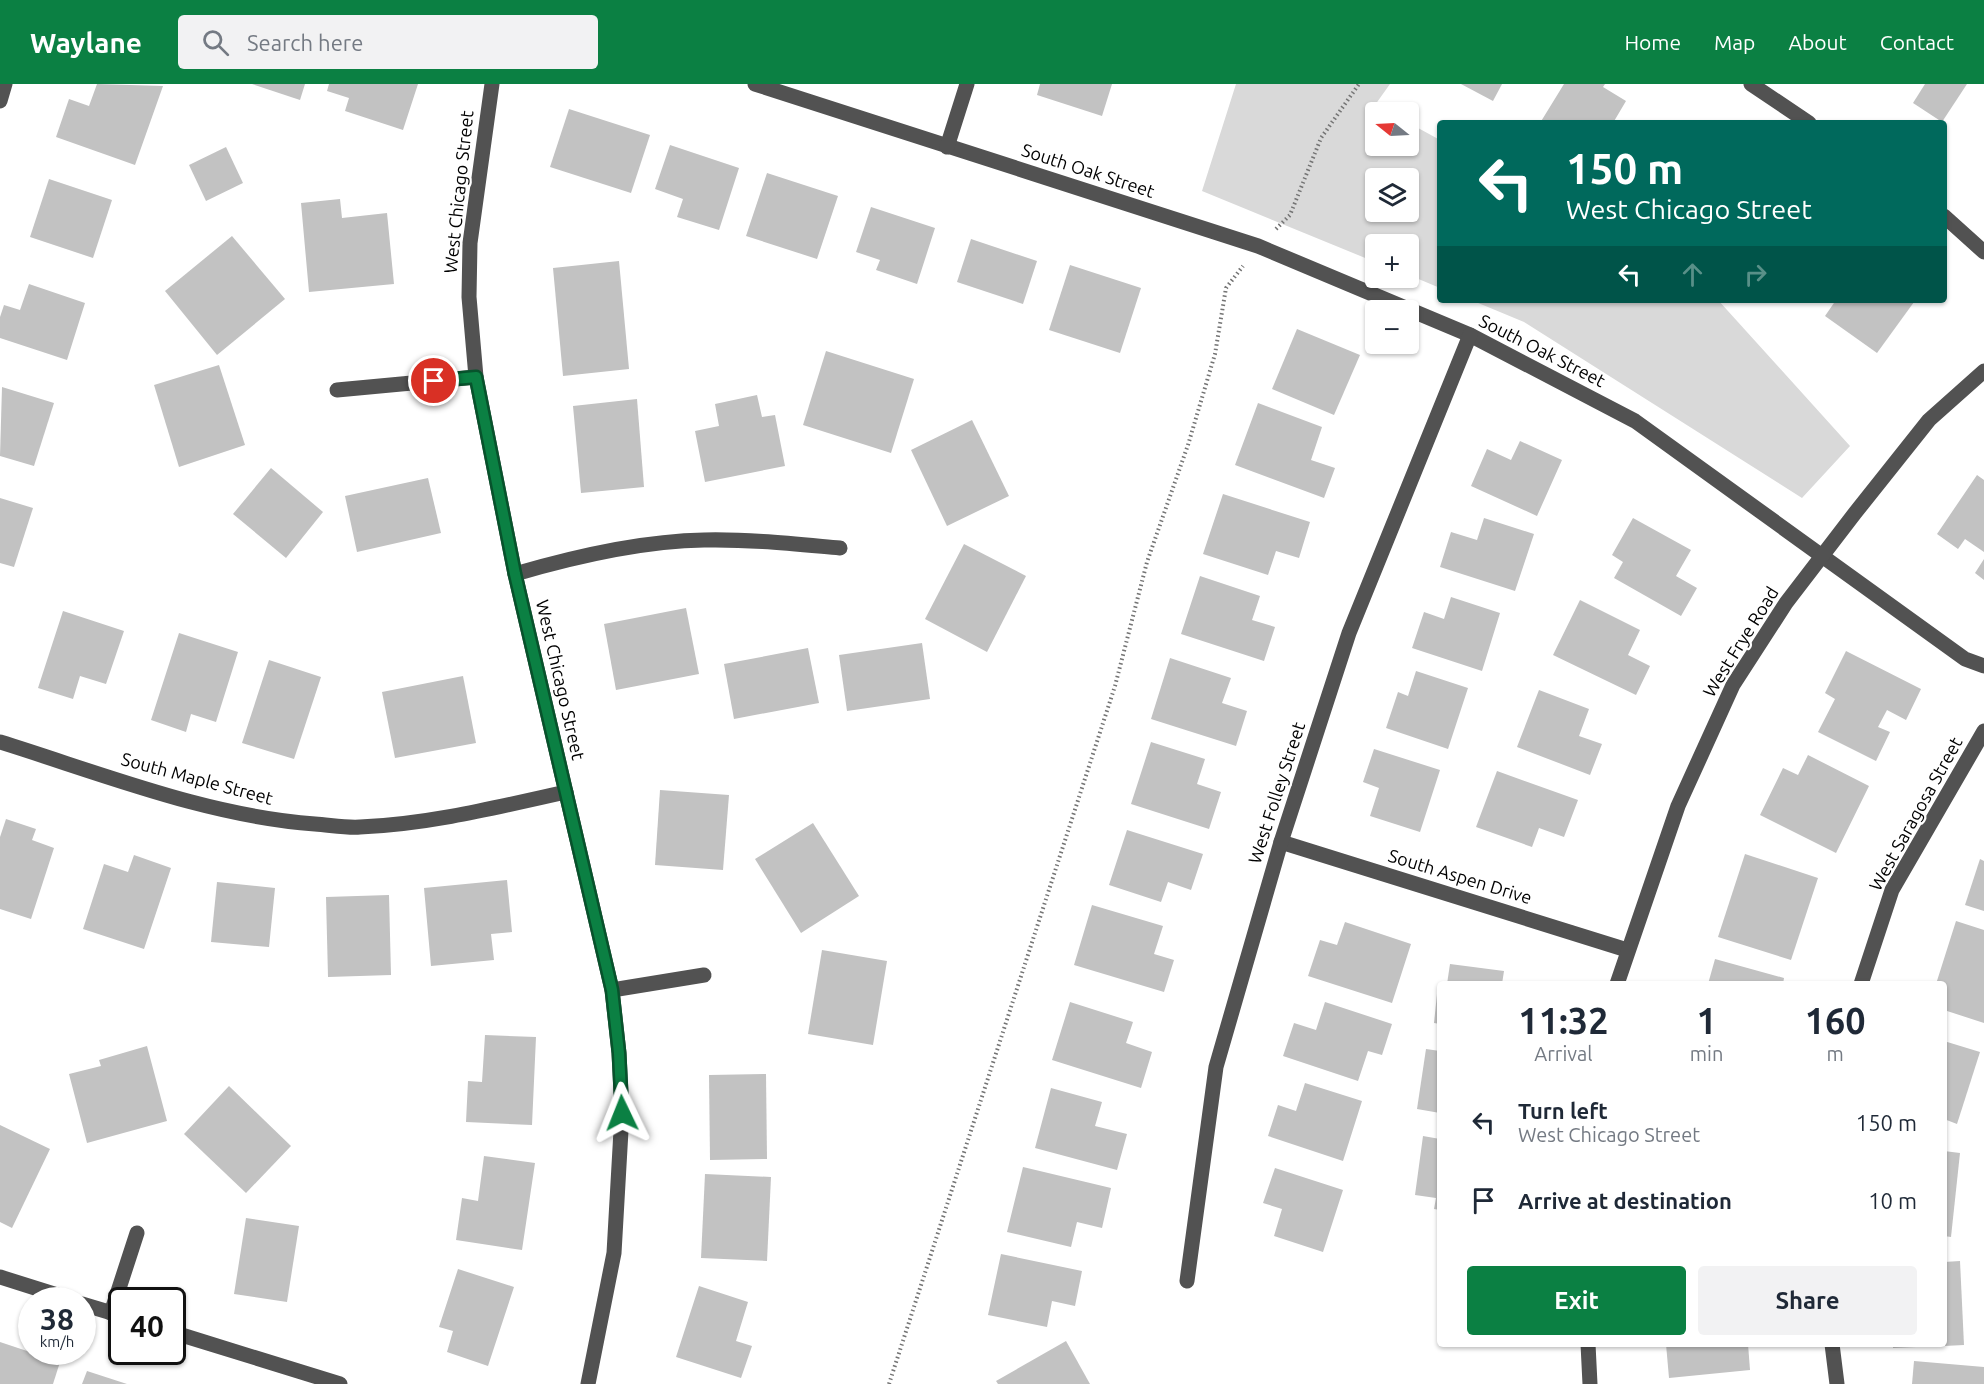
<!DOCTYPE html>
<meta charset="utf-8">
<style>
:root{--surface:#fff;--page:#f2f2f3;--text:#1f2937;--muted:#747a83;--accent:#0b8043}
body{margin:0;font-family:Ubuntu,sans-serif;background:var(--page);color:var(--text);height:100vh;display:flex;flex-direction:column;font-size:22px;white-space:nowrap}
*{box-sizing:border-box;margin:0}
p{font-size:20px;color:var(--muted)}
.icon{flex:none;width:33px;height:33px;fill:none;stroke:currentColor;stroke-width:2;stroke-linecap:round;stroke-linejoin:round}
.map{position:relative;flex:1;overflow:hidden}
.sheet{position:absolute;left:1437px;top:897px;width:510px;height:366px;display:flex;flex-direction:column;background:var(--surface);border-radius:6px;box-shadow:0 2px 4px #0004}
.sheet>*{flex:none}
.banner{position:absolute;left:1437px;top:36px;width:510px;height:183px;border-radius:6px;box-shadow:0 2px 4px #0004;background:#00695c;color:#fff;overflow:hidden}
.needle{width:39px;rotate:288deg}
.controls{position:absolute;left:1365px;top:18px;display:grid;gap:12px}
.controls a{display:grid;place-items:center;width:54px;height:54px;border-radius:6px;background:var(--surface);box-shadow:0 2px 4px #0004;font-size:30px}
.speed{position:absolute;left:18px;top:1203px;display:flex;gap:12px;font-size:30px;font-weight:700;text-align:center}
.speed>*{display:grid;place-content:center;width:78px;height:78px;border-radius:50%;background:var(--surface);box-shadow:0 2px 4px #0004;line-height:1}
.speed small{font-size:15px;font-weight:400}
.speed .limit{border:3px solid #111;border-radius:9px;background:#fff;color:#111}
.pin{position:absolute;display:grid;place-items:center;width:51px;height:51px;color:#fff;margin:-26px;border:3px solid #fff;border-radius:50%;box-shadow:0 2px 6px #0007}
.me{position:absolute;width:66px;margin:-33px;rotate:358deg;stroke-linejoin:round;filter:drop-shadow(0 0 4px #0008)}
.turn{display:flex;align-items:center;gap:21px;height:126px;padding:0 30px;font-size:27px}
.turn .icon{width:78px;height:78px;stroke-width:2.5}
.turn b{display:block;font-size:42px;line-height:51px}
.lanes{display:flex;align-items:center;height:57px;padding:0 30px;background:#0003;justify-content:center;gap:30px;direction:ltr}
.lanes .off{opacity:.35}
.eta{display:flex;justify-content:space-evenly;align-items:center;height:102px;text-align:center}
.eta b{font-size:36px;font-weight:700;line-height:42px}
.button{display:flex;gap:12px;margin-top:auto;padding:12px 30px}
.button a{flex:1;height:69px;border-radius:6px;background:var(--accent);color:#fff;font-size:24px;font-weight:700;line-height:69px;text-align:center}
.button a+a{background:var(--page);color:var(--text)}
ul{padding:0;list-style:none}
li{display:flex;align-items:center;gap:18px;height:78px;padding:0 30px}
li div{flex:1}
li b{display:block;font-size:22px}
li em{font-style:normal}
header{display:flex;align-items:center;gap:36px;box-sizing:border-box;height:84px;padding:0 30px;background:var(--accent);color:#fff}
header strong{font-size:28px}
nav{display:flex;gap:33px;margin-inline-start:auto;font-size:21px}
.search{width:420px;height:54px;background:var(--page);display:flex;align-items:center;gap:15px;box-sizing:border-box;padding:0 21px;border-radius:6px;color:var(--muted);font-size:22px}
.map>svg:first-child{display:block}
.green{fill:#d9d9d9;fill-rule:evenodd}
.building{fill:#c2c2c2}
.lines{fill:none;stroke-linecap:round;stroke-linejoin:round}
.path{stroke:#747474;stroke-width:4;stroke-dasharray:1.5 3;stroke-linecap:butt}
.minor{stroke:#525252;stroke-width:15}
.route-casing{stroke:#07532c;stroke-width:15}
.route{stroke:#0b8043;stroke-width:10}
.labels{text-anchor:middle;stroke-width:4.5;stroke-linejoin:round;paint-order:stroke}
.street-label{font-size:18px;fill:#000;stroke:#fff}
</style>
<header>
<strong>Waylane</strong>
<div class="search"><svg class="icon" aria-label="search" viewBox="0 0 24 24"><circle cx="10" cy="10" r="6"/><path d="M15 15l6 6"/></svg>Search here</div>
<nav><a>Home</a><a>Map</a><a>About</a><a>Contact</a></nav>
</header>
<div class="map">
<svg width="1984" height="1300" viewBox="0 0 1984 1300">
<rect width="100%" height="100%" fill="#fff"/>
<g class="green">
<path d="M1236 0H1390L1375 21 1389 28H1376V62H1408L1409 39 1440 56V204L1409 191 1408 160H1376L1375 178 1202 107ZM1376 94H1408V128H1376Z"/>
<polygon points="1471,216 1718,216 1850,362 1802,414 1524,238"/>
</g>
<g class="building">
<polygon points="97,0 163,2 135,81 56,53 69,15 89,22"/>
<polygon points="252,0 305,0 300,16"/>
<polygon points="329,0 418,0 403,46 345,27 349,14 327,7"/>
<polygon points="1040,0 1112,0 1102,32 1037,11"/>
<polygon points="1461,0 1502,0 1493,17"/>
<polygon points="1564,0 1605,0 1603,3 1626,17 1613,39 1540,39"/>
<polygon points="1925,0 1967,0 1942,38 1913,19"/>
<polygon points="569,25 650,51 631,109 550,83"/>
<polygon points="670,61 739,84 719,146 677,133 683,115 655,105"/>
<polygon points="226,63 243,99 206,117 189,81"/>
<polygon points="767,89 838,112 817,175 746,152"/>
<polygon points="49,95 112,116 93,174 30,153"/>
<polygon points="340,115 342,134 387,129 394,200 309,208 301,119"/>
<polygon points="871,123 935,144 917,200 876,186 880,176 856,168"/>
<polygon points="232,152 285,215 217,271 165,207"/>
<polygon points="971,155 1037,177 1023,220 957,198"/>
<polygon points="619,177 629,285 563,292 553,184"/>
<polygon points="1070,181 1141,204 1120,269 1049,246"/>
<polygon points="29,200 85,219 67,276 0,254 0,233 4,221 20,226"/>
<polygon points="1836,216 1910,216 1914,218 1877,269 1825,232"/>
<polygon points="1297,245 1360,271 1334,331 1272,305"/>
<polygon points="826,267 914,295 891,369 803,341"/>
<polygon points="219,281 245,361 179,383 154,301"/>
<polygon points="2,303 54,319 34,382 0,372"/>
<polygon points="757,311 762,333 775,331 785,382 705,398 695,347 719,342 715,320"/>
<polygon points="637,315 644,403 581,409 573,322"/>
<polygon points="1258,319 1322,343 1311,376 1335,384 1324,414 1235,381"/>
<polygon points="972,336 1009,412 947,442 911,366"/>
<polygon points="1520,357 1562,376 1537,432 1471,402 1487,365 1511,376"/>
<polygon points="271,384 323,428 286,474 233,430"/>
<polygon points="1977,391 1984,396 1984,468 1965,455 1958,465 1937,450"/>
<polygon points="428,394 441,449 357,468 345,412"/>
<polygon points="1223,410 1310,438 1299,474 1276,467 1268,491 1203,470"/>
<polygon points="0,414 33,424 14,483 0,479"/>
<polygon points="1484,434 1534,450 1515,507 1440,483 1451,448 1477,456"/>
<polygon points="1633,434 1691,466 1676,492 1697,504 1681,532 1614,494 1623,478 1612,471"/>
<polygon points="964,460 1026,492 987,568 925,535"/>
<polygon points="1984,475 1984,496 1975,489"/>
<polygon points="1200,492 1260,512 1252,536 1275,543 1264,577 1181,550"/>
<polygon points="1451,513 1500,529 1482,587 1412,564 1424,528 1444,535"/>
<polygon points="1580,516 1640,546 1628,571 1650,582 1636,611 1553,571"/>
<polygon points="686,524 699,590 616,606 604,540"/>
<polygon points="63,527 124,547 106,600 80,592 73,615 38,604"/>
<polygon points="179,549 238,568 216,638 191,630 186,648 151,636"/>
<polygon points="922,559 930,615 847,627 839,571"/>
<polygon points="808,564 819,619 734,635 724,580"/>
<polygon points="1846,567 1921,605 1906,636 1887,626 1878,643 1890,648 1876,677 1818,648 1835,615 1825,609"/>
<polygon points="1170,574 1231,594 1222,619 1247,627 1236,662 1151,635"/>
<polygon points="269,576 321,593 294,675 242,659"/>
<polygon points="1416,587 1468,604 1448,665 1386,644 1398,608 1408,612"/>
<polygon points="463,592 476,659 395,674 382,608"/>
<polygon points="1539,606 1589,625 1579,652 1602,660 1590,691 1517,663"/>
<polygon points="1151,658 1205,675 1197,700 1221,708 1209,745 1131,720"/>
<polygon points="1374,665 1440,686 1420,748 1370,732 1379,704 1363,698"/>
<polygon points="1808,671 1869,702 1836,769 1760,731 1783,684 1798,691"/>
<polygon points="1497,687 1578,716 1564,753 1539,744 1532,763 1476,743"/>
<polygon points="660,706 729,711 723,786 655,781"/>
<polygon points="6,735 36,745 32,756 54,764 31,835 0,825 0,753"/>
<polygon points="813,739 859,812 801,849 755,775"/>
<polygon points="1127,746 1203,770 1191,806 1168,798 1161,818 1109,801"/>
<polygon points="1745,770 1818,794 1791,876 1718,853"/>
<polygon points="134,771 171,784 144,865 83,845 104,780 128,788"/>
<polygon points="1980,775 1984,777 1984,827 1965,821"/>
<polygon points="507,796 512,848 491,850 494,876 431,882 424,804"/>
<polygon points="217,798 275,804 269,863 211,858"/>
<polygon points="389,811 391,891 328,893 326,813"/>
<polygon points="1092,821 1163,842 1154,870 1174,876 1164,908 1074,881"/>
<polygon points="1956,837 1984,846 1984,939 1944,926 1944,900 1936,900"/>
<polygon points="1345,838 1411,860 1392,919 1308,892 1320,856 1337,861"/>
<polygon points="822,866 887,877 873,961 808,950"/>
<polygon points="1715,875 1784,894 1783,900 1708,900"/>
<polygon points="1450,880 1504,887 1502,900 1447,900"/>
<polygon points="1437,910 1440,910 1440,940 1434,939"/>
<polygon points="1070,918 1133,938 1126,959 1152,968 1141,1004 1052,976"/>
<polygon points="1325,918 1392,940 1382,971 1368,967 1358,997 1283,972 1294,939 1316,946"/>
<polygon points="485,951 536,953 532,1041 466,1038 468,997 482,998"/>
<polygon points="1944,957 1980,968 1957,1040 1944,1035"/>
<polygon points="147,962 167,1037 87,1059 69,990 101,982 99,976"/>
<polygon points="1426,965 1440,967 1440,1029 1417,1025"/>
<polygon points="766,990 767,1075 710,1076 709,991"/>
<polygon points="1305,999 1362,1017 1343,1077 1268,1052 1278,1021 1296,1027"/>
<polygon points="229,1002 291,1062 246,1109 184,1050"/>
<polygon points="1051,1004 1102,1018 1095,1042 1127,1050 1117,1086 1035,1064"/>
<polygon points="0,1041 50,1065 12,1144 0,1138"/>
<polygon points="1423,1052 1440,1055 1440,1126 1434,1125 1436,1114 1415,1111"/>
<polygon points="1944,1067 1960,1069 1951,1153 1944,1152"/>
<polygon points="484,1072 535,1079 522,1166 456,1156 462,1114 478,1117"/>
<polygon points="1023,1083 1111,1104 1102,1144 1077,1138 1071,1163 1007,1148"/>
<polygon points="1275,1084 1343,1106 1323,1168 1274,1152 1282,1125 1263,1119"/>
<polygon points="705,1090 771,1093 767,1177 701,1174"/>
<polygon points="246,1134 299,1142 287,1218 234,1210"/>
<polygon points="1001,1170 1082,1187 1075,1222 1052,1217 1047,1243 988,1231"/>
<polygon points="1960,1177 1964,1261 1944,1262 1944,1178"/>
<polygon points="458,1185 514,1203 488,1282 447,1268 453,1247 439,1243"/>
<polygon points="699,1202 748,1218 736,1257 752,1262 741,1294 676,1273"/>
<polygon points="1066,1257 1090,1300 998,1300 996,1297"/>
<polygon points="0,1258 60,1278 53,1300 0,1300"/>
<polygon points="1666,1260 1748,1260 1750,1286 1669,1294"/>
<polygon points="1893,1260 1939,1260 1939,1262 1893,1264"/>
<polygon points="1914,1277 1984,1283 1984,1300 1912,1300"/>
<polygon points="87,1287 127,1300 82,1300"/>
</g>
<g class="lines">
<g class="path">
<polyline points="1276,145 1290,131 1321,54 1359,0"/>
<polyline points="889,1300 1115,602 1147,478 1188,361 1215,270 1226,204 1243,182"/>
</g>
<g class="minor">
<polyline points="492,0 470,159 469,213 476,293 515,490 612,906 619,969 622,1029 614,1169 588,1300"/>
<polyline points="755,0 1258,162 1470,251 1635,337 1965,575 1984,582"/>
<polyline points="1751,0 1809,39"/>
<polyline points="0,17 5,0"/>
<polyline points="947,63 967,0"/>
<polyline points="1944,132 1984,168"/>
<polyline points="337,306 476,293"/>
<path d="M515 490C573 473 643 457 704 456 749 455 795 460 840 464"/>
<path d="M0 658C103 690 207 732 315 740 330 741 346 744 360 743 430 740 498 723 566 708"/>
<polyline points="1281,758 1627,866"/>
<polyline points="1617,900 1678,722 1733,601 1786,519 1855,429 1929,336 1984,287"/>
<polyline points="1861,900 1892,806 1984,647"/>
<polyline points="612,906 704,891"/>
<polyline points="0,1193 73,1216"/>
<polyline points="1187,1197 1216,983 1281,758 1349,549 1470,251"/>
<polyline points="82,1220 122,1232"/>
<polyline points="111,1229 137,1149"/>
<polyline points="172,1248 340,1300"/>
<polyline points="1588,1260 1590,1300"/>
<polyline points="1832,1260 1837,1300"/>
</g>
</g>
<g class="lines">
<defs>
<polyline id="route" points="434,297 476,293 515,490 612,906 619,969 622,1029"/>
</defs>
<use href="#route" class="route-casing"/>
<use href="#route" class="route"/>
</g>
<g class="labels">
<g class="street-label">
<text transform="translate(1088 87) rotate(18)" y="6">South Oak Street</text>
<text transform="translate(459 108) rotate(-84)" y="6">West Chicago Street</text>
<text transform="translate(1542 267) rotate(27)" y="6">South Oak Street</text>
<text transform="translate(1741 558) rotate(-58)" y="6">West Frye Road</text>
<text transform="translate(560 596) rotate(77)" y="6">West Chicago Street</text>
<text transform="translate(197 695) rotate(15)" y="6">South Maple Street</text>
<text transform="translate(1277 709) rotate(-72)" y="6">West Folley Street</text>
<text transform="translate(1916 730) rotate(-61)" y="6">West Saragosa Street</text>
<text transform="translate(1460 793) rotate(17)" y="6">South Aspen Drive</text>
</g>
</g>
</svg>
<div class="controls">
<a><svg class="needle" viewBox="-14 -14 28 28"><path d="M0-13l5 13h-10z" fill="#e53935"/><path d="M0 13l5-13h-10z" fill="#747a83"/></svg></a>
<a><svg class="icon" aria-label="layers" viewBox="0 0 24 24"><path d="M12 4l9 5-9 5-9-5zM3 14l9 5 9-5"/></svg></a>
<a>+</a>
<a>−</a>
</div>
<div class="speed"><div>38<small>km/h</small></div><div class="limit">40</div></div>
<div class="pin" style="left:434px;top:297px;background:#d93025"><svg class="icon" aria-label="arrive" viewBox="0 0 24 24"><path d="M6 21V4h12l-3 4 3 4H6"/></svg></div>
<svg class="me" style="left:622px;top:1029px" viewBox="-20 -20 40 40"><path d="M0-17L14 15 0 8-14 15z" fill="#0b8043" stroke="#fff" stroke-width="4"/></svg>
<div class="banner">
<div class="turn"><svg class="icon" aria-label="left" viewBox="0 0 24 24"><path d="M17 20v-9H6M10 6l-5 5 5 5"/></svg><div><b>150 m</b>West Chicago Street</div></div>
<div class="lanes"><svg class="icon" aria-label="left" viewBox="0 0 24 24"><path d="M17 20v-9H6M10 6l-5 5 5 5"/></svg><svg class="icon off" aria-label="ahead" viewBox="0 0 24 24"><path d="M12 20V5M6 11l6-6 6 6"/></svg><svg class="icon off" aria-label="right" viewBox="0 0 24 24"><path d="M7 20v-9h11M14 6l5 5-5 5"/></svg></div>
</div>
<section class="sheet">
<div class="eta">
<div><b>11:32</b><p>Arrival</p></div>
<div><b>1</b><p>min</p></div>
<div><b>160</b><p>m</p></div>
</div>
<ul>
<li><svg class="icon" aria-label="left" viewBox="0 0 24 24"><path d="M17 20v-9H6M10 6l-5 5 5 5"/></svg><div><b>Turn left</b><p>West Chicago Street</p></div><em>150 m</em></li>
<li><svg class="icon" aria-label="arrive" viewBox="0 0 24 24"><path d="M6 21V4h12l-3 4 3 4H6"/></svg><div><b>Arrive at destination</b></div><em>10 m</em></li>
</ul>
<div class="button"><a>Exit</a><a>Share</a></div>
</section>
</div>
